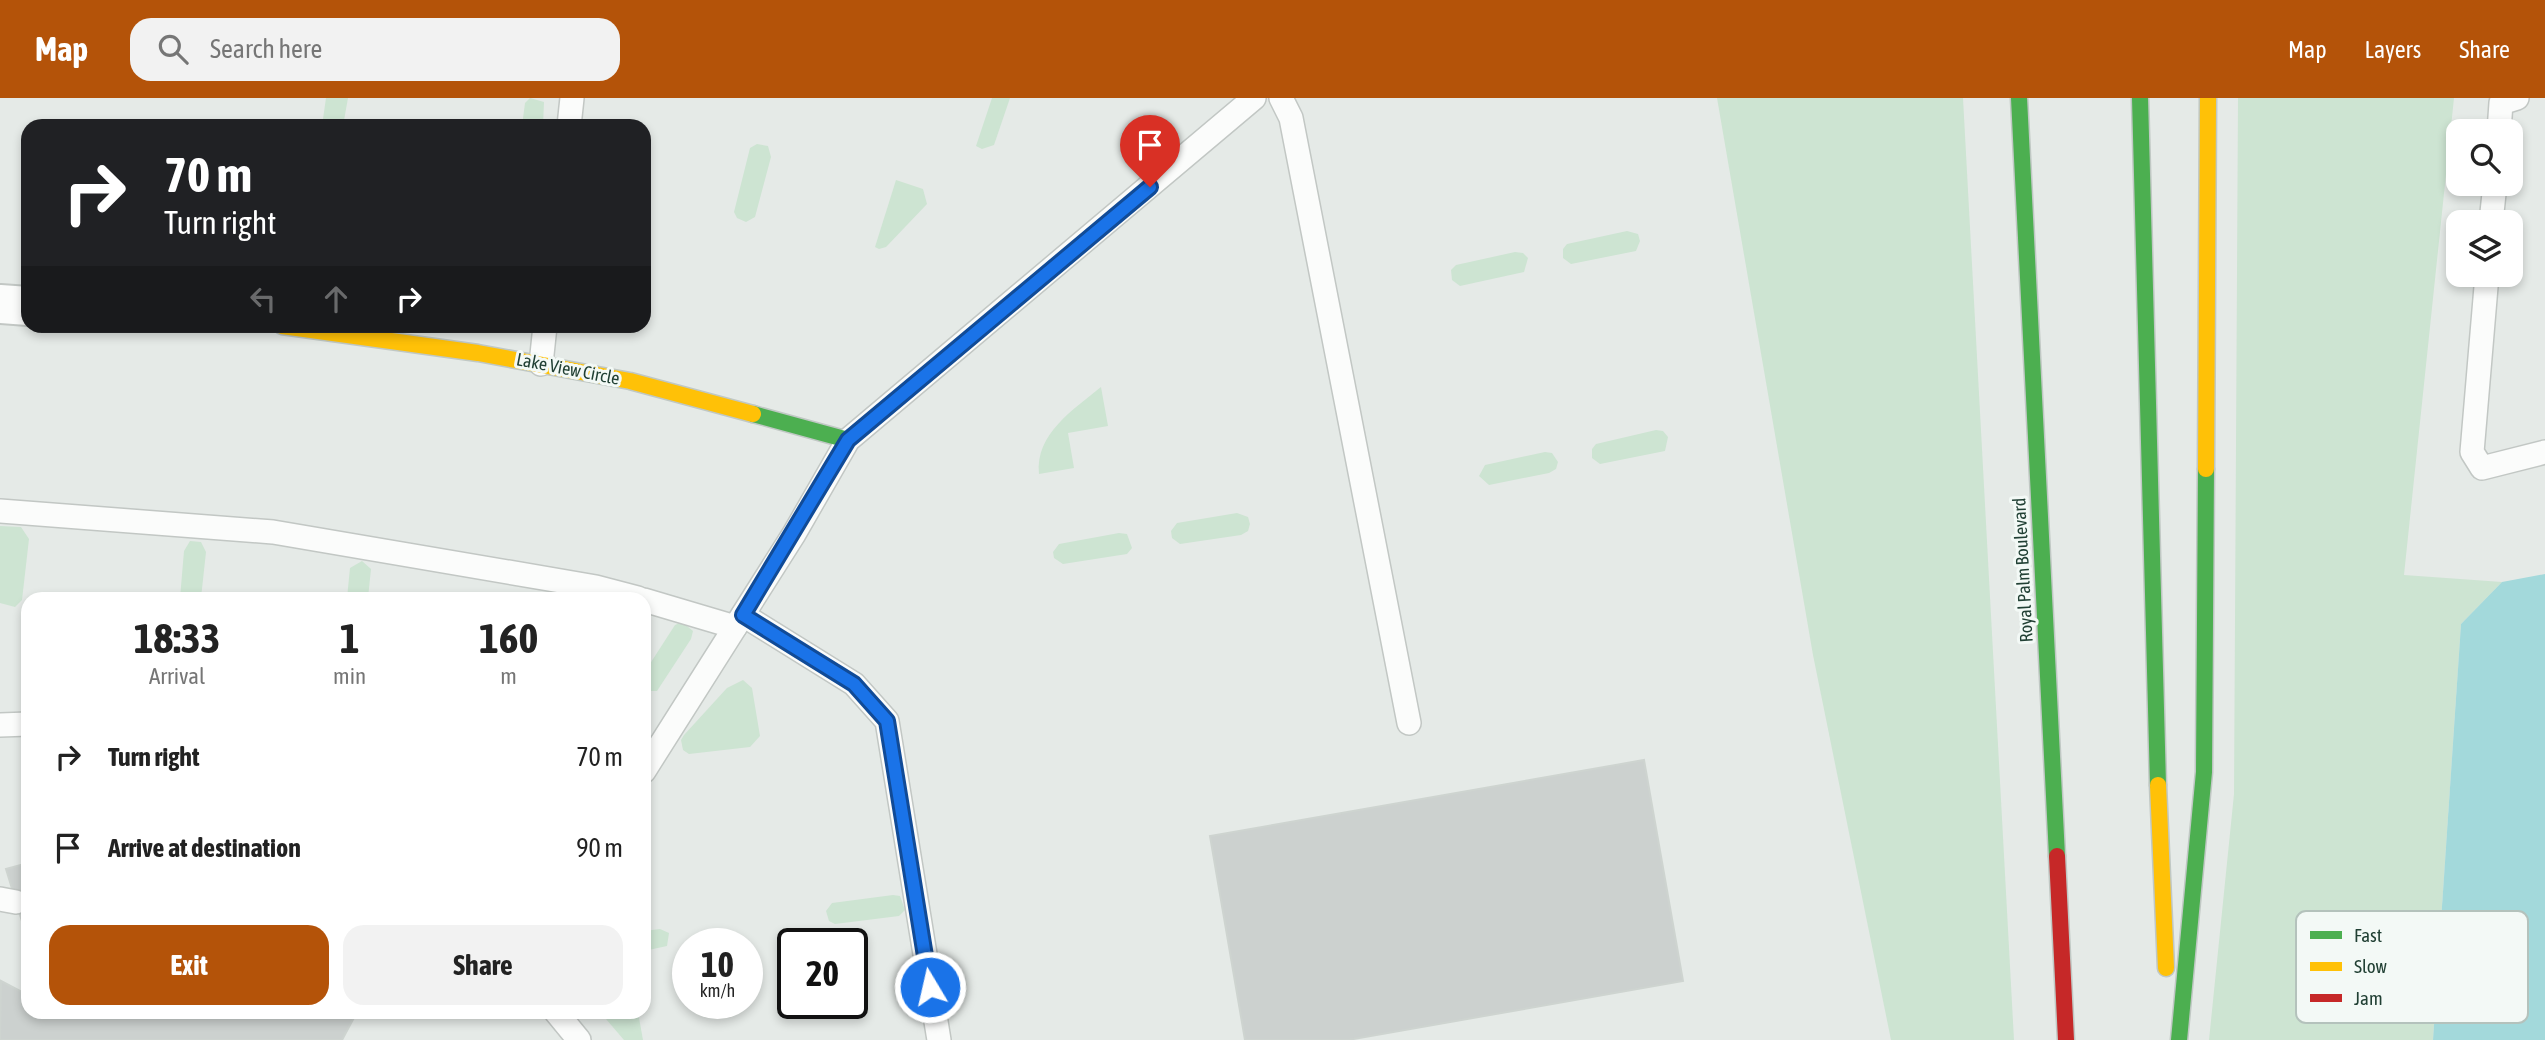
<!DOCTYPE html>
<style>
:root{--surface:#fff;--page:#f2f2f2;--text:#222;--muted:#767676;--accent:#b45309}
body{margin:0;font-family:"Asap Condensed",sans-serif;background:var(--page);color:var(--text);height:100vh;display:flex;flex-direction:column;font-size:26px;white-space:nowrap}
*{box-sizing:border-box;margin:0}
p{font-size:23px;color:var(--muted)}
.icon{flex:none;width:38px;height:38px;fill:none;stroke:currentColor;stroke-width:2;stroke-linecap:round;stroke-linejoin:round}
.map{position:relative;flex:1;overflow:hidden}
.panel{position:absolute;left:21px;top:494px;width:630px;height:427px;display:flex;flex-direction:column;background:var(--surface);border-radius:21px;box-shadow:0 4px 10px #0003}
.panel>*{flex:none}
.top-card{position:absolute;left:21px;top:21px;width:630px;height:214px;border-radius:21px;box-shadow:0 4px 10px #0003;background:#202124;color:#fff;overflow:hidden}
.fabs{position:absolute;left:2446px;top:21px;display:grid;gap:14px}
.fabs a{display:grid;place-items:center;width:77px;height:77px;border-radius:14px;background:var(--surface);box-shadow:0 4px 10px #0003;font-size:35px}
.speed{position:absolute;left:672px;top:830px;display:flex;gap:14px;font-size:35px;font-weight:700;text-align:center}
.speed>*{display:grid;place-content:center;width:91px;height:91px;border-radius:50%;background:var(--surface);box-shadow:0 4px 10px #0003;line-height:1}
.speed small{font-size:18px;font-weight:400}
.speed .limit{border:4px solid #111;border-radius:10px;background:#fff;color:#111}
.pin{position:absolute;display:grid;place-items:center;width:60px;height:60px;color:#fff;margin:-72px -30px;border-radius:50% 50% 50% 0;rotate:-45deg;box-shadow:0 0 7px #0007}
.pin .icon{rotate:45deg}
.me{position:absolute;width:77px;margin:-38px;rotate:351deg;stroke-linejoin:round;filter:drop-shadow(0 0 5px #0008)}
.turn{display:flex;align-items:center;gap:24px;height:147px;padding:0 28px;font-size:32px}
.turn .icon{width:91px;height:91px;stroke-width:2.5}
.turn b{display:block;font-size:49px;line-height:60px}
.lanes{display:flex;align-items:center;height:66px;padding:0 28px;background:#0003;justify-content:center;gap:35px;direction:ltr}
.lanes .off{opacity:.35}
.eta{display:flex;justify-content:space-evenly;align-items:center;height:119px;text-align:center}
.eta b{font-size:42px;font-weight:700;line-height:49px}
.cta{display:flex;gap:14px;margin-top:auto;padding:14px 28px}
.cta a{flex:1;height:80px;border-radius:21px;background:var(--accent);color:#fff;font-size:28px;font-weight:700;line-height:80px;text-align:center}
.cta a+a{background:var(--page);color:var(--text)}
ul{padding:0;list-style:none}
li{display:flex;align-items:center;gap:21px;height:91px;padding:0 28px}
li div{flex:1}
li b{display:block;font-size:26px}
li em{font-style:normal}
header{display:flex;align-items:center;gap:42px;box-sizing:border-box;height:98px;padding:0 35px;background:var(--accent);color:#fff}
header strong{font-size:33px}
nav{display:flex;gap:38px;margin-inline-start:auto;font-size:24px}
.search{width:490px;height:63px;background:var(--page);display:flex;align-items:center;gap:18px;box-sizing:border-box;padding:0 24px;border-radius:21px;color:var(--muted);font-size:26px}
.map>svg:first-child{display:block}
.green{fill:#cde4d2}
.water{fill:#a3d9db}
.building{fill:#ccd1cf;stroke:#ced4d0;stroke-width:2}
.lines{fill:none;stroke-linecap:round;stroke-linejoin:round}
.lane-casing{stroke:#c2c7c4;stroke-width:26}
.street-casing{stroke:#c2c7c4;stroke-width:42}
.fast-casing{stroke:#c0c8c4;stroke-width:19}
.slow-casing{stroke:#c0c8c4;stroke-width:19}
.jam-casing{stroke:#c0c8c4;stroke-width:19}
.lane{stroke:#fbfcfb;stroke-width:23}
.street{stroke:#fbfcfb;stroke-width:38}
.fast{stroke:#4caf50;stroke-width:16}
.slow{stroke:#ffc107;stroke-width:16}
.jam{stroke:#c62828;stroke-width:16}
.route-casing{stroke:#114b97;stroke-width:18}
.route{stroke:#1a73e8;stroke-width:12}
.labels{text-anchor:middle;stroke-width:6;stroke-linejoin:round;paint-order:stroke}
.street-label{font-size:18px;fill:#214034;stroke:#f3f9f6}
.key{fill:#f3f9f6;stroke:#b4c2bc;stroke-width:2}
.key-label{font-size:19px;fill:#214034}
</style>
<header>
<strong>Map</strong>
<div class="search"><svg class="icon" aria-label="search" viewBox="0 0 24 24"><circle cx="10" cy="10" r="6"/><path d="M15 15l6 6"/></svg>Search here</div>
<nav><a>Map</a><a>Layers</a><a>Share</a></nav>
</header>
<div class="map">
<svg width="2545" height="942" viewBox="0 0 2545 942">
<rect width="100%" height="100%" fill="#e5eae7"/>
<g class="green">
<polygon points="326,0 348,0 343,28 322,28"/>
<polygon points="530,0 544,4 543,28 522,28 525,5"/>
<polygon points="992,0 1010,0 994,47 982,51 976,48"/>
<polygon points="1717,0 1963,0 2014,942 1891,942 1813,557"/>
<polygon points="2238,0 2454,0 2404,477 2502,484 2461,526 2433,942 2209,942 2234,696"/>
<polygon points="757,46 768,48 771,59 755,119 746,124 737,120 734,114 750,50"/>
<polygon points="896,82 923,91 927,106 886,149 879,151 875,149"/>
<polygon points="1627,133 1638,136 1640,143 1636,153 1571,166 1563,160 1563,151 1567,146"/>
<polygon points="1515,154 1523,155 1528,160 1524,174 1460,188 1452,182 1451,172 1456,167"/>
<path d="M1101 289 1108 328 1068 335 1074 370 1039 376C1035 336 1073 312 1101 289Z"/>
<polygon points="1656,332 1663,333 1668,339 1665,353 1600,366 1592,360 1592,351 1596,346"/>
<polygon points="1545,354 1552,355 1558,364 1556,371 1549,375 1489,387 1479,378 1485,367"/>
<polygon points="1237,415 1248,419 1250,426 1248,433 1241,437 1180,446 1172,440 1171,433 1177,425"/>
<polygon points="0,428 21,429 29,441 22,502 15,509 0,505"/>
<polygon points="1119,435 1127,436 1132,450 1127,456 1063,466 1054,460 1053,454 1059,446"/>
<polygon points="190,443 201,444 206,454 201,500 180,500 184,453"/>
<polygon points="362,463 371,471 368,500 347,500 350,470"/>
<polygon points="682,524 693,533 691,541 657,593 644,593 644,575 675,527"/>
<polygon points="743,582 752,590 760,638 750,649 689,656 683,652 681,642 684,637 727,590"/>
<polygon points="893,797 900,798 905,812 899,818 835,826 829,823 826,813 832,805"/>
<polygon points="660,831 669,835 667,848 644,853 644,833"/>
<polygon points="600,914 638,914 643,942 624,942"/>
</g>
<polygon class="water" points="2545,476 2545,942 2433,942 2461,526 2502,484"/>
<g class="building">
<polygon points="1644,662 1683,883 1348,942 1245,942 1210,738"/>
<polygon points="28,765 28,843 6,771"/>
<polygon points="1,883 28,897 28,914 357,914 342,942 0,942"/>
</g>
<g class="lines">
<defs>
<g id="lane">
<polyline points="1281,0 1291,20 1409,625"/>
<polyline points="569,28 572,0"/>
<polyline points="2499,33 2501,5 2517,0"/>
<polyline points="2491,124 2495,86"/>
<polyline points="2487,177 2472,354 2482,370 2545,354"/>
<polyline points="541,266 545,228"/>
<polyline points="0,413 273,434 596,489 638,500"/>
<polyline points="644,502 735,529"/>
<polyline points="743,517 854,586 887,623 939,942"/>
<polyline points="0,627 28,626"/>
<polyline points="644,673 794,436 848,342 1254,0"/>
<polyline points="0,801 16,804"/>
<polyline points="556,914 579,942"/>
</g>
<polyline id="street" points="0,206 28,208"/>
<g id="fast">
<polyline points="2019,0 2057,758"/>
<polyline points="2140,0 2158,687"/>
<polyline points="753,316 848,342"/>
<polyline points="2179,942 2204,674 2206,371"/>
</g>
<g id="slow">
<polyline points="282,228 478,255 630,283 753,316"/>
<polyline points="2206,371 2208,0"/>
<polyline points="2158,687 2166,870"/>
</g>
<polyline id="jam" points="2057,758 2066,942"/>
</defs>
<use href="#lane" class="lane-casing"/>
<use href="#street" class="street-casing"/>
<use href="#fast" class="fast-casing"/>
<use href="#slow" class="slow-casing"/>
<use href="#jam" class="jam-casing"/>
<use href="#lane" class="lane"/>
<use href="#street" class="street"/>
<use href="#fast" class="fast"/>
<use href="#slow" class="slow"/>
<use href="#jam" class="jam"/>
</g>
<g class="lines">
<defs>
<polyline id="route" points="930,889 887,623 854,586 743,517 848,342 1150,89"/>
</defs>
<use href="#route" class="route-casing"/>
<use href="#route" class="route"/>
</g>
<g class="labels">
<g class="street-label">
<text transform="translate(568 271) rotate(11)" y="6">Lake View Circle</text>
<text transform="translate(2023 472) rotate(-93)" y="6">Royal Palm Boulevard</text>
</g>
</g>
<rect x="2296" y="813" width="232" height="112" rx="10" class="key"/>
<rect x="2310" y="833" width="32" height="8" fill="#4caf50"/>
<rect x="2310" y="864" width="32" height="9" fill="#ffc107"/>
<rect x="2310" y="896" width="32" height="8" fill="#c62828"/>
<g class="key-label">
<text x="2354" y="844">Fast</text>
<text x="2354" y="875">Slow</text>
<text x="2354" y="907">Jam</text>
</g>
</svg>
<div class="fabs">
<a><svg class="icon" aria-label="search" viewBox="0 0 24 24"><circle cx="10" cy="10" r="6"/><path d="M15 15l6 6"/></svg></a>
<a><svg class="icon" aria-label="layers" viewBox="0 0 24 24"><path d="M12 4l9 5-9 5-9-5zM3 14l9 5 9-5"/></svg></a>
</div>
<div class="speed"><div>10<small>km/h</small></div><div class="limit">20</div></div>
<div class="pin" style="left:1150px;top:89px;background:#d93025"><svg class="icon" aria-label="arrive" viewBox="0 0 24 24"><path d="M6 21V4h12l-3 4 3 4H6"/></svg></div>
<svg class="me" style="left:930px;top:889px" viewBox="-20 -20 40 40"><circle r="17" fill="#1a73e8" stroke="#fff" stroke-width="3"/><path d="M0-11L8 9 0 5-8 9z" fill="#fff"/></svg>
<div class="top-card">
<div class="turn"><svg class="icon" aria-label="right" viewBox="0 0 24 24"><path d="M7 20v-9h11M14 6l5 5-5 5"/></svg><div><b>70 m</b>Turn right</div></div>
<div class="lanes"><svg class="icon off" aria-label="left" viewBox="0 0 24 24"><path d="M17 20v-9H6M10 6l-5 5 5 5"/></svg><svg class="icon off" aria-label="ahead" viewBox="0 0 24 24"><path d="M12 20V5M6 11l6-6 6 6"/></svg><svg class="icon" aria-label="right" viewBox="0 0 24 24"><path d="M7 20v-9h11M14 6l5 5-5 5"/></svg></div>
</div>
<section class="panel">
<div class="eta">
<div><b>18:33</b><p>Arrival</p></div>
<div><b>1</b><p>min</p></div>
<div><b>160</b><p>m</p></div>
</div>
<ul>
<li><svg class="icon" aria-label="right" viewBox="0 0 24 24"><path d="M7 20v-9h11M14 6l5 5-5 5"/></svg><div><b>Turn right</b></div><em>70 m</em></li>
<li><svg class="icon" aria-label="arrive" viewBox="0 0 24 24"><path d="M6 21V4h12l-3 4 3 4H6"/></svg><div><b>Arrive at destination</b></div><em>90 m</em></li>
</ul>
<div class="cta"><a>Exit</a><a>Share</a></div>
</section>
</div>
